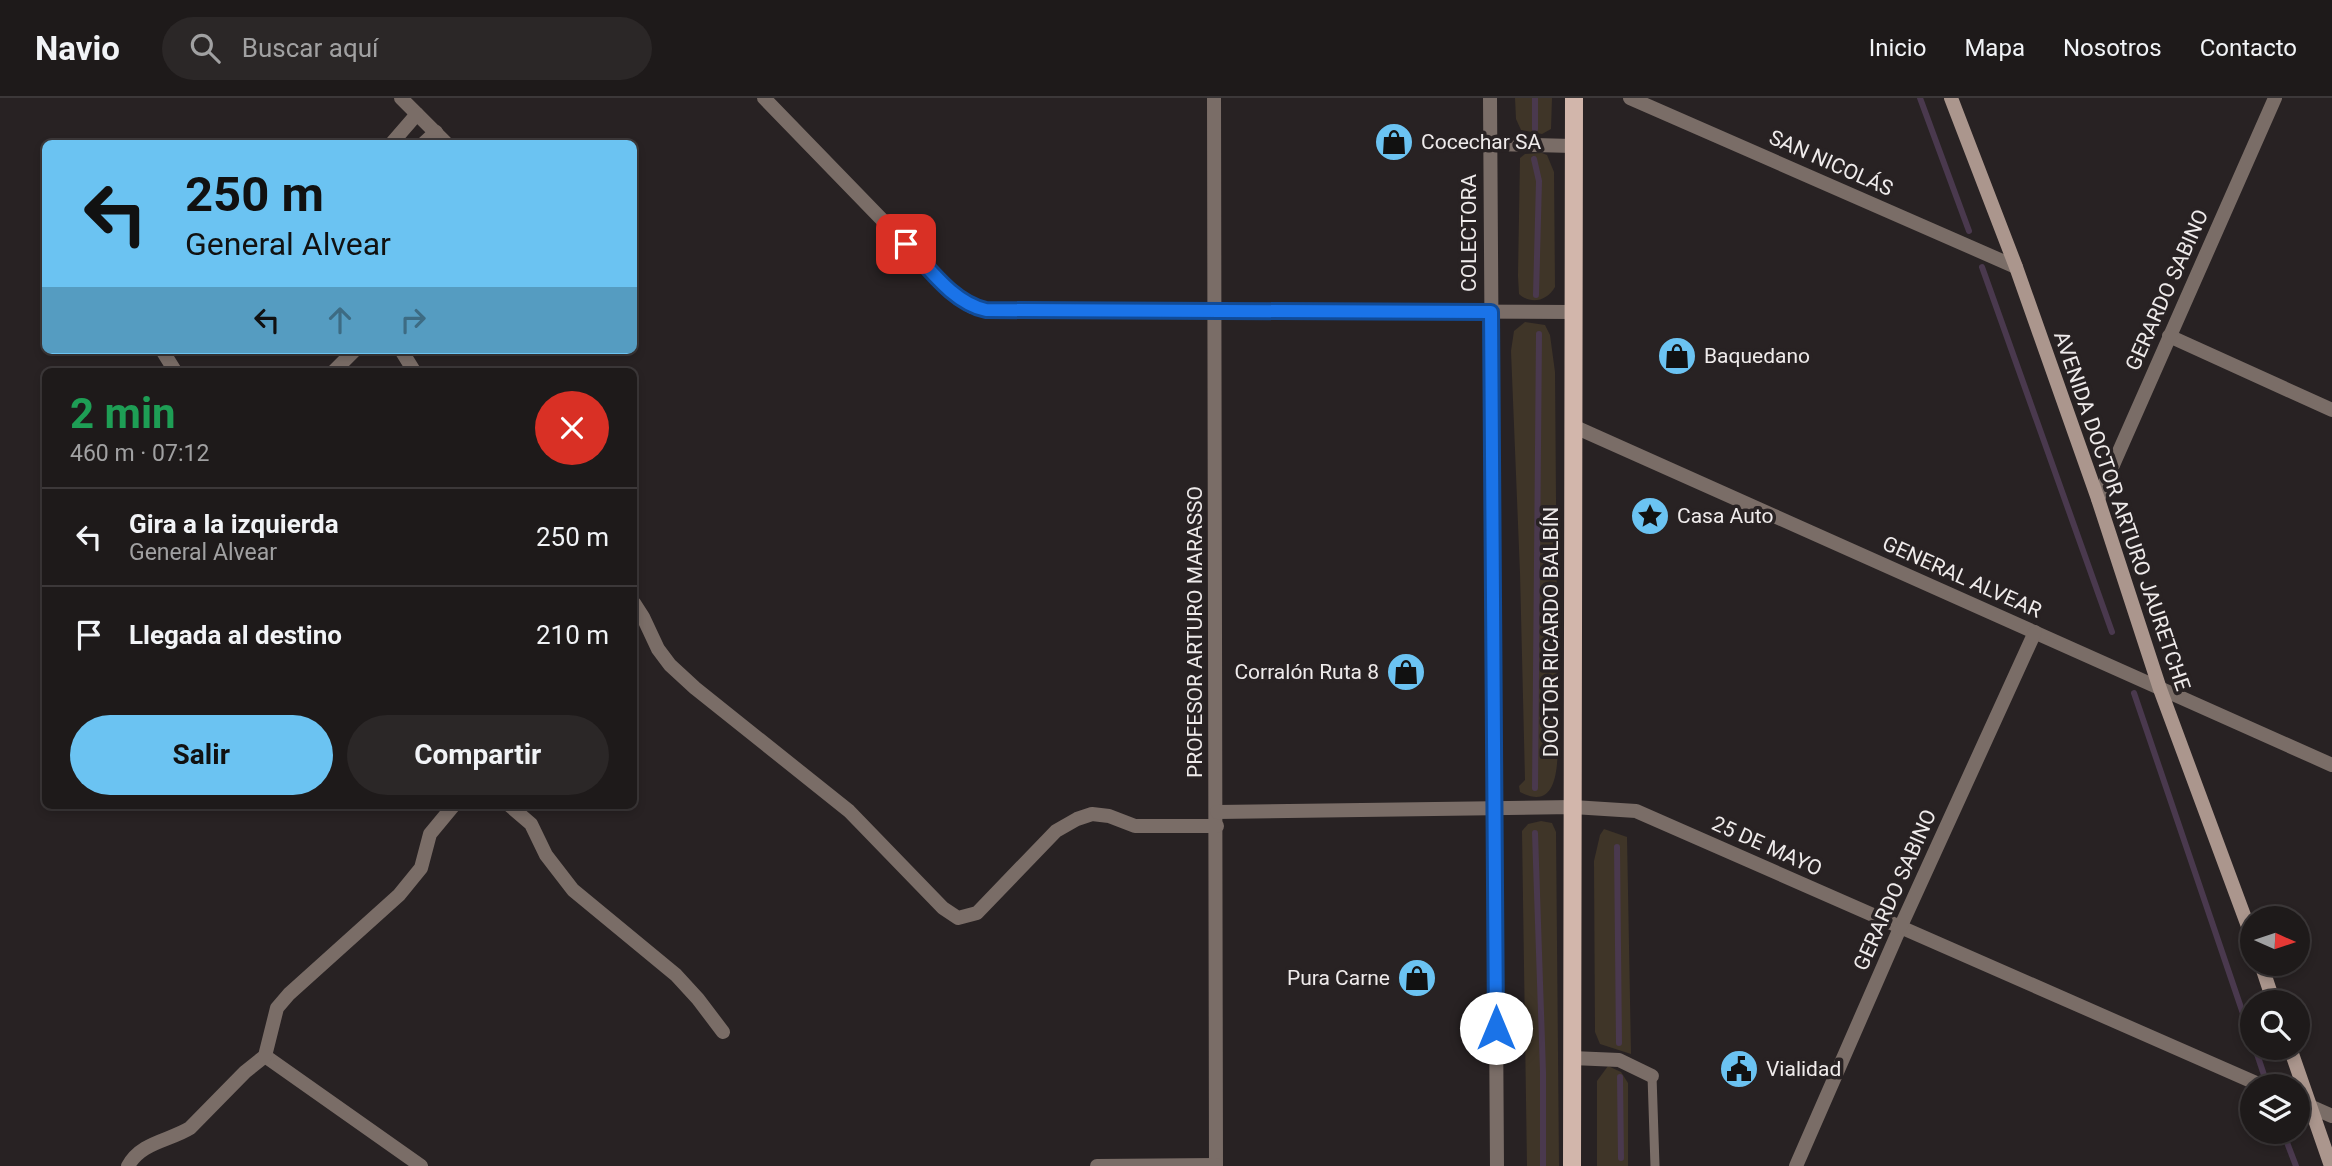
<!DOCTYPE html>
<html lang="es">
<meta charset="utf-8">
<style>
:root{--surface:#1e1a1a;--page:#2b2727;--text:#f1f3f6;--muted:#a1a1a2;--line:#3c3839;--accent:#6bc3f2}
body{margin:0;font-family:Roboto,sans-serif;background:var(--page);color:var(--text);height:100vh;display:flex;flex-direction:column;font-size:26px;white-space:nowrap}
*{box-sizing:border-box;margin:0}
p{font-size:23px;color:var(--muted)}
.icon{flex:none;width:38px;height:38px;fill:none;stroke:currentColor;stroke-width:2;stroke-linecap:round;stroke-linejoin:round}
.map{position:relative;flex:1;overflow:hidden}
.details{position:absolute;left:42px;top:270px;width:595px;height:441px;display:flex;flex-direction:column;background:var(--surface);border-radius:10px;box-shadow:0 4px 10px #0003,0 0 0 2px var(--line)}
.details>*{flex:none}
.top-card{position:absolute;left:42px;top:42px;width:595px;height:214px;border-radius:10px;box-shadow:0 4px 10px #0003,0 0 0 2px var(--line);background:#6bc3f2;color:#111;overflow:hidden}
.needle{width:46px;rotate:93deg}
.tools{position:absolute;left:2240px;top:808px;display:grid;gap:14px}
.tools a{display:grid;place-items:center;width:70px;height:70px;border-radius:50%;background:var(--surface);box-shadow:0 4px 10px #0003,0 0 0 2px var(--line);font-size:35px}
.pin{position:absolute;display:grid;place-items:center;width:60px;height:60px;color:#fff;margin:-30px;border-radius:14px;box-shadow:0 4px 10px #0006}
.me{position:absolute;width:77px;margin:-38px;rotate:0deg;stroke-linejoin:round;filter:drop-shadow(0 0 5px #0008)}
.turn{display:flex;align-items:center;gap:24px;height:147px;padding:0 28px;font-size:32px}
.turn .icon{width:91px;height:91px;stroke-width:2.5}
.turn b{display:block;font-size:49px;line-height:60px}
.lanes{display:flex;align-items:center;height:66px;padding:0 28px;background:#0003;justify-content:center;gap:35px;direction:ltr}
.lanes .off{opacity:.35}
.round{display:grid;place-items:center;flex:none;width:74px;height:74px;border-radius:37px;background:var(--page)}
.overview{display:flex;align-items:center;justify-content:space-between;height:119px;padding:0 28px}
h1{font-size:42px;font-weight:700;line-height:52px;color:#1e9e55}
.action{display:flex;gap:14px;margin-top:auto;padding:14px 28px}
.action a{flex:1;height:80px;border-radius:42px;background:var(--accent);color:#111;font-size:28px;font-weight:700;line-height:80px;text-align:center}
.action a+a{background:var(--page);color:var(--text)}
ul{padding:0;list-style:none}
li{display:flex;align-items:center;gap:21px;height:98px;padding:0 28px;border-top:2px solid var(--line)}
li div{flex:1}
li b{display:block;font-size:26px}
li em{font-style:normal}
header{display:flex;align-items:center;gap:42px;box-sizing:border-box;height:98px;padding:0 35px;background:var(--surface);border-bottom:2px solid var(--line)}
header strong{font-size:33px}
nav{display:flex;gap:38px;margin-inline-start:auto;font-size:24px}
.search{width:490px;height:63px;background:var(--page);display:flex;align-items:center;gap:18px;box-sizing:border-box;padding:0 24px;border-radius:38px;color:var(--muted);font-size:26px}
.map>svg:first-child{display:block}
.green{fill:#3f3528}
.lines{fill:none;stroke-linecap:round;stroke-linejoin:round}
.stream{stroke:#4a394e;stroke-width:6}
.service{stroke:#7a6d67;stroke-width:9}
.minor{stroke:#7a6d67;stroke-width:14}
.secondary{stroke:#ab968d;stroke-width:14}
.primary{stroke:#d2b6ab;stroke-width:18}
.route-casing{stroke:#114b97;stroke-width:18}
.route{stroke:#1a73e8;stroke-width:12}
.labels{text-anchor:middle;stroke-width:7;stroke-linejoin:round;paint-order:stroke}
.poi-label{font-size:21px;fill:#efebeb;stroke:#282223;text-anchor:start}
.street-label{font-size:21px;fill:#efebeb;stroke:#282223}
</style>
<header>
<strong>Navio</strong>
<div class="search"><svg class="icon" aria-label="search" viewBox="0 0 24 24"><circle cx="10" cy="10" r="6"/><path d="M15 15l6 6"/></svg>Buscar aquí</div>
<nav><a>Inicio</a><a>Mapa</a><a>Nosotros</a><a>Contacto</a></nav>
</header>
<div class="map">
<svg width="2332" height="1068" viewBox="0 0 2332 1068">
<rect width="100%" height="100%" fill="#282223"/>
<g class="green">
<polygon points="1515,0 1552,0 1551,31 1542,36 1521,32 1516,21"/>
<path d="M1542 55 1547 57 1554 74 1555 189C1547 203 1531 207 1519 196L1518 178 1520 60 1525 56Z"/>
<path d="M1525 224 1545 227 1550 237 1555 274 1558 649C1557 673 1556 713 1520 694L1519 688 1525 682 1520 475 1511 253 1514 233Z"/>
<polygon points="1541,723 1552,725 1556,734 1559,1068 1527,1068 1522,733 1528,726"/>
<polygon points="1604,731 1627,739 1631,956 1600,946 1595,934 1594,763 1600,737"/>
<polygon points="1608,968 1621,974 1628,985 1628,1068 1597,1068 1597,983"/>
</g>
<g class="lines">
<g class="stream">
<polyline points="1920,0 1969,133"/>
<polyline points="1535,31 1535,0"/>
<polyline points="1534,61 1539,83 1536,197"/>
<polyline points="1982,169 2112,534"/>
<polyline points="2134,595 2252,942"/>
<polyline points="1535,690 1539,236"/>
<polyline points="1535,735 1543,974 1543,1068"/>
<polyline points="1617,749 1619,945"/>
<polyline points="2255,950 2264,977"/>
<polyline points="1620,979 1621,1060"/>
<polyline points="2283,1034 2296,1068"/>
</g>
<polyline class="service" points="1652,978 1655,1068"/>
<g class="minor">
<polyline points="401,0 447,46"/>
<polyline points="764,0 959,201 972,209 986,212 1574,214"/>
<polyline points="1214,0 1216,1068"/>
<polyline points="1490,0 1497,1068"/>
<polyline points="1630,0 2016,169"/>
<polyline points="391,46 417,16"/>
<polyline points="423,46 436,34"/>
<polyline points="1490,46 1573,48"/>
<polyline points="2169,238 2332,312"/>
<polyline points="162,252 175,273"/>
<polyline points="401,252 414,273"/>
<polyline points="334,273 355,252"/>
<polyline points="1575,329 2332,667"/>
<polyline points="2098,401 2275,0"/>
<polyline points="634,505 643,519 658,551 670,567 695,590 849,713 943,810 958,820 977,815 1056,733 1077,721 1092,716 1109,718 1135,728 1217,728"/>
<polyline points="509,707 531,726 546,757 573,792 676,877 698,901 723,934"/>
<polyline points="1217,714 1573,709 1636,713 2265,989"/>
<polyline points="265,958 421,1068"/>
<polyline points="1572,960 1619,962 1652,978"/>
<polyline points="2298,1003 2332,1018"/>
<path d="M128 1068C141 1044 169 1043 190 1030L245 974 265 958 277 910 289 896 399 797 421 770 430 736 454 707"/>
<polyline points="1097,1068 1216,1067"/>
<polyline points="1796,1068 1900,830 2035,534"/>
</g>
<g class="secondary">
<polyline points="1951,0 2016,169 2098,401 2160,591 2252,839"/>
<polyline points="2261,866 2274,905"/>
<polyline points="2290,950 2331,1068"/>
</g>
<polyline class="primary" points="1572,1068 1574,0"/>
</g>
<g class="lines">
<defs>
<path id="route" d="M906 146C929 170 953 205 986 212L1491 214 1496 930"/>
</defs>
<use href="#route" class="route-casing"/>
<use href="#route" class="route"/>
</g>
<defs>
<symbol id="shop-disc" viewBox="-11 -11 22 22"><circle r="9.5" fill="#6bc3f2" stroke="#282223"/><path d="M-5-2.5h2.3a2.7 3.5 0 0 1 5.4 0H5L5.5 6h-11ZM-1.5-2.5h3a1.5 2.3 0 0 0-3 0Z" fill="#111"/></symbol>
<symbol id="sight-disc" viewBox="-11 -11 22 22"><circle r="9.5" fill="#6bc3f2" stroke="#282223"/><path d="M0-6L1.8-2.2L6-1.7L2.9 1.2L3.7 5.4L0 3.3L-3.7 5.4L-2.9 1.2L-6-1.7L-1.8-2.2Z" fill="#111"/></symbol>
<symbol id="civic-disc" viewBox="-11 -11 22 22"><circle r="9.5" fill="#6bc3f2" stroke="#282223"/><path d="M-.6-6.5H3V-4.5H.6V-3L4-1V1h2V6H-6V1h2V-1L-.6-3ZM-1.2 2.5V6h2.4V2.5Z" fill="#111"/></symbol>
</defs>
<g fill-rule="evenodd">
<use href="#shop-disc" x="1372" y="22" width="44" height="44"/>
<use href="#shop-disc" x="1655" y="236" width="44" height="44"/>
<use href="#sight-disc" x="1628" y="396" width="44" height="44"/>
<use href="#shop-disc" x="1384" y="552" width="44" height="44"/>
<use href="#shop-disc" x="1395" y="858" width="44" height="44"/>
<use href="#civic-disc" x="1717" y="949" width="44" height="44"/>
</g>
<g class="labels">
<g class="poi-label">
<text x="1421" y="51">Cocechar SA</text>
<text x="1704" y="265">Baquedano</text>
<text x="1677" y="425">Casa Auto</text>
<text x="1379" y="581" text-anchor="end">Corralón Ruta 8</text>
<text x="1390" y="887" text-anchor="end">Pura Carne</text>
<text x="1766" y="978">Vialidad</text>
</g>
<g class="street-label">
<text transform="translate(1831 65) rotate(24)" y="7">SAN NICOLÁS</text>
<text transform="translate(1469 135) rotate(-90)" y="7">COLECTORA</text>
<text transform="translate(2167 192) rotate(-66)" y="7">GERARDO SABINO</text>
<text transform="translate(2122 413) rotate(71)" y="7">AVENIDA DOCTOR ARTURO JAURETCHE</text>
<text transform="translate(1962 479) rotate(24)" y="7">GENERAL ALVEAR</text>
<text transform="translate(1195 534) rotate(-90)" y="7">PROFESOR ARTURO MARASSO</text>
<text transform="translate(1551 534) rotate(-90)" y="7">DOCTOR RICARDO BALBÍN</text>
<text transform="translate(1767 748) rotate(24)" y="7">25 DE MAYO</text>
<text transform="translate(1895 792) rotate(-66)" y="7">GERARDO SABINO</text>
</g>
</g>
</svg>
<div class="tools">
<a><svg class="needle" viewBox="-14 -14 28 28"><path d="M0-13l5 13h-10z" fill="#e53935"/><path d="M0 13l5-13h-10z" fill="#a1a1a2"/></svg></a>
<a><svg class="icon" aria-label="search" viewBox="0 0 24 24"><circle cx="10" cy="10" r="6"/><path d="M15 15l6 6"/></svg></a>
<a><svg class="icon" aria-label="layers" viewBox="0 0 24 24"><path d="M12 4l9 5-9 5-9-5zM3 14l9 5 9-5"/></svg></a>
</div>
<div class="pin" style="left:906px;top:146px;background:#d93025"><svg class="icon" aria-label="arrive" viewBox="0 0 24 24"><path d="M6 21V4h12l-3 4 3 4H6"/></svg></div>
<svg class="me" style="left:1496px;top:930px" viewBox="-20 -20 40 40"><circle r="19" fill="#fff"/><path d="M0-13L10 11 0 6-10 11z" fill="#1a73e8"/></svg>
<div class="top-card">
<div class="turn"><svg class="icon" aria-label="left" viewBox="0 0 24 24"><path d="M17 20v-9H6M10 6l-5 5 5 5"/></svg><div><b>250 m</b>General Alvear</div></div>
<div class="lanes"><svg class="icon" aria-label="left" viewBox="0 0 24 24"><path d="M17 20v-9H6M10 6l-5 5 5 5"/></svg><svg class="icon off" aria-label="ahead" viewBox="0 0 24 24"><path d="M12 20V5M6 11l6-6 6 6"/></svg><svg class="icon off" aria-label="right" viewBox="0 0 24 24"><path d="M7 20v-9h11M14 6l5 5-5 5"/></svg></div>
</div>
<section class="details">
<div class="overview"><div><h1>2 min</h1><p>460 m · 07:12</p></div><a class="round" style="background:#d93025;color:#fff"><svg class="icon" aria-label="close" viewBox="0 0 24 24"><path d="M6 6l12 12M18 6L6 18"/></svg></a></div>
<ul>
<li><svg class="icon" aria-label="left" viewBox="0 0 24 24"><path d="M17 20v-9H6M10 6l-5 5 5 5"/></svg><div><b>Gira a la izquierda</b><p>General Alvear</p></div><em>250 m</em></li>
<li><svg class="icon" aria-label="arrive" viewBox="0 0 24 24"><path d="M6 21V4h12l-3 4 3 4H6"/></svg><div><b>Llegada al destino</b></div><em>210 m</em></li>
</ul>
<div class="action"><a>Salir</a><a>Compartir</a></div>
</section>
</div>
